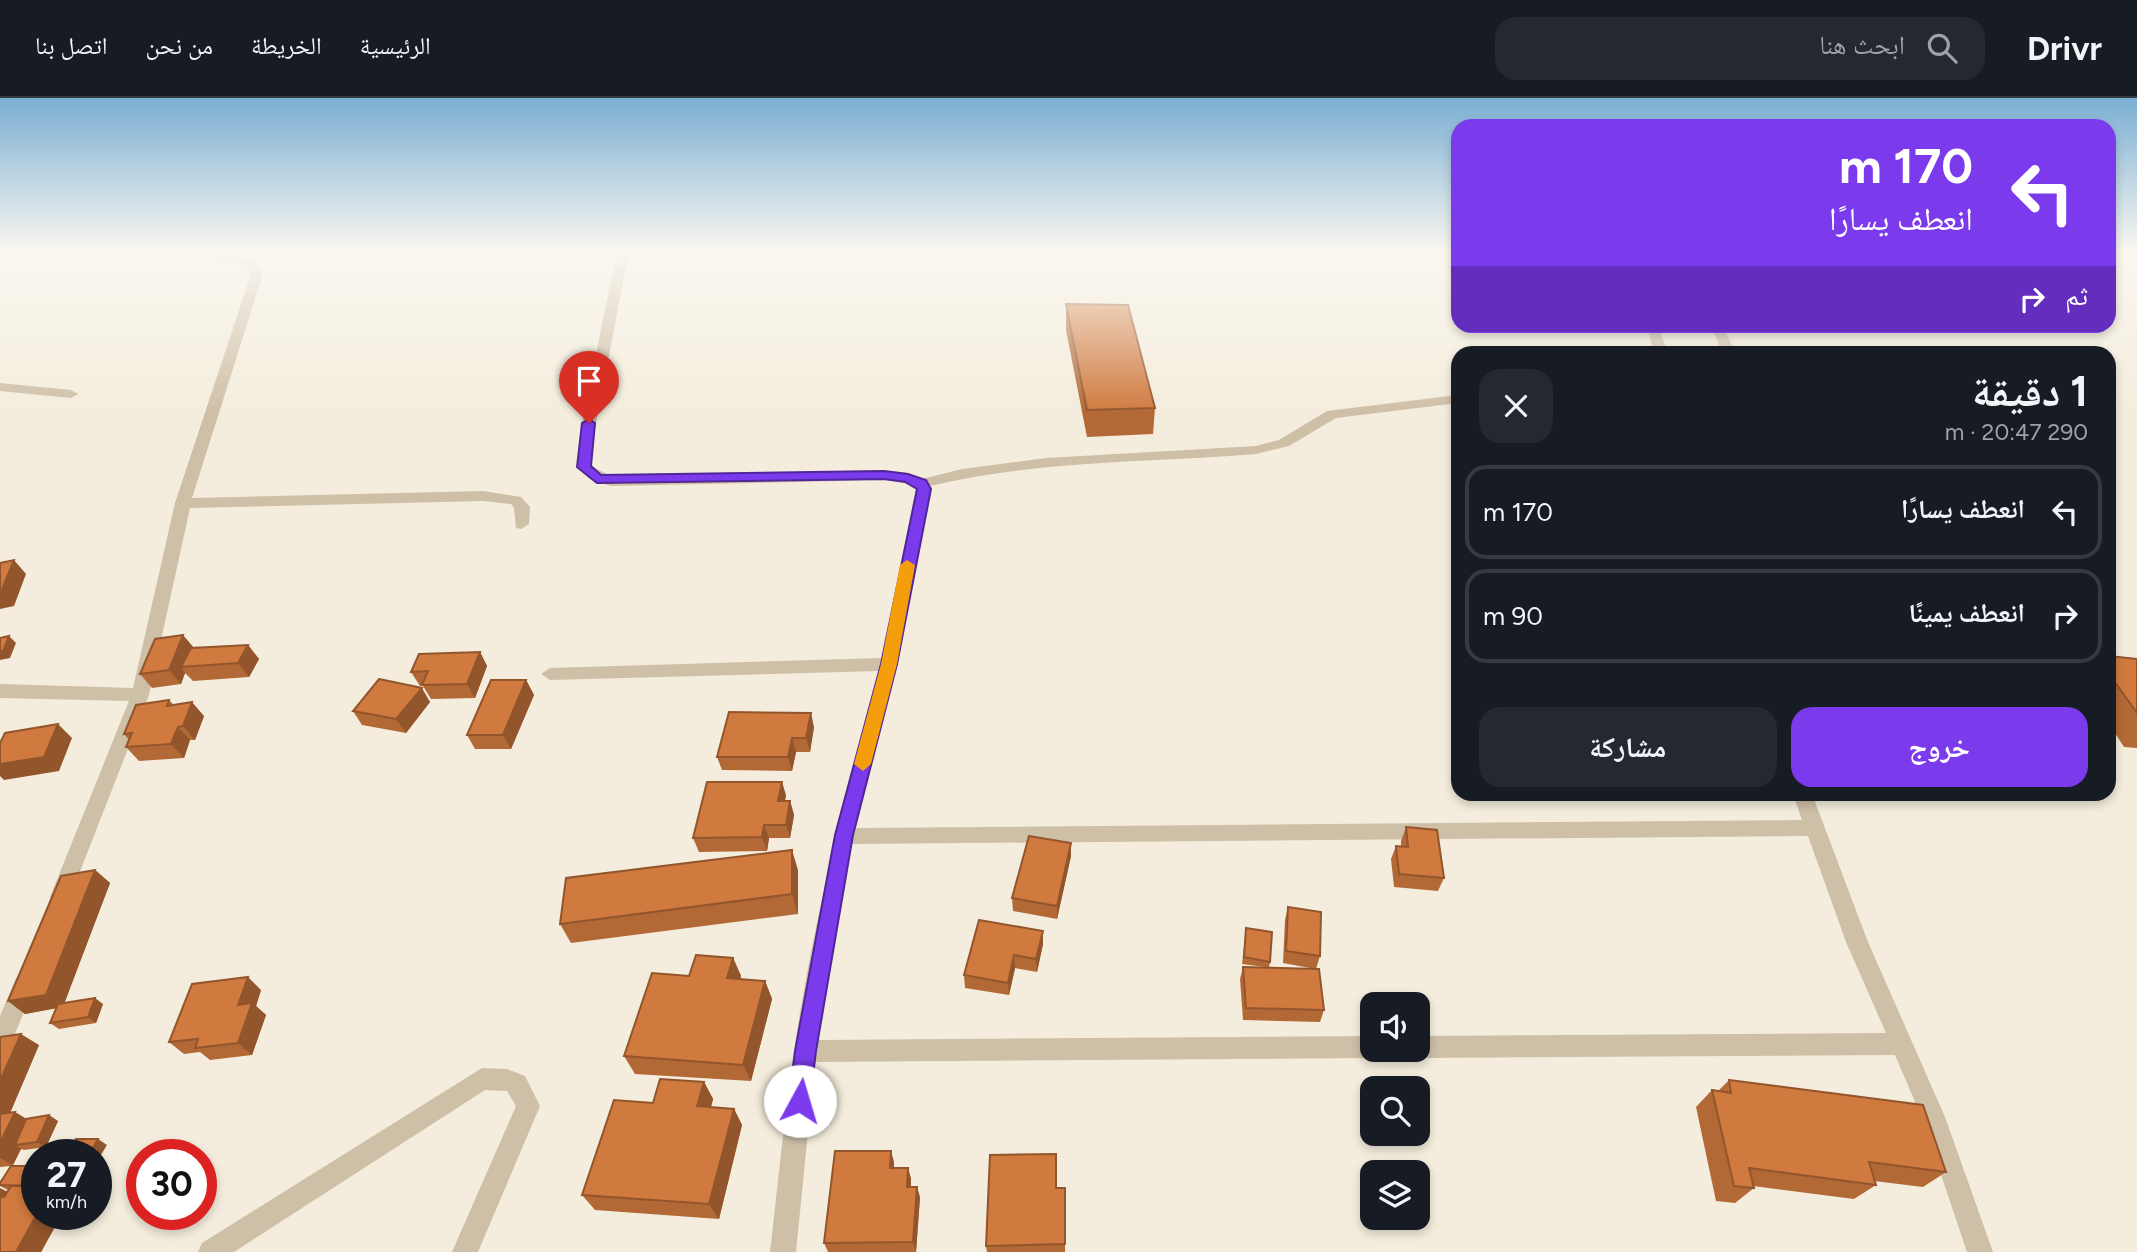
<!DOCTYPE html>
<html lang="ar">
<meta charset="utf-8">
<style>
:root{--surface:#171b24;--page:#242831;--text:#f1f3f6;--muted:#9ea1a6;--line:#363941;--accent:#7c3aed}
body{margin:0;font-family:Figtree,"Noto Naskh Arabic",sans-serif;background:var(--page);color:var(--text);direction:rtl;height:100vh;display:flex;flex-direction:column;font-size:26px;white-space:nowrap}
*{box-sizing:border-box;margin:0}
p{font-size:23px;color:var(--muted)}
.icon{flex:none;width:38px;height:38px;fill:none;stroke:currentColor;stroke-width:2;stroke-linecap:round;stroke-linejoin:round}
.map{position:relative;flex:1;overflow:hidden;direction:ltr}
.details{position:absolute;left:1451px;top:248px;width:665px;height:455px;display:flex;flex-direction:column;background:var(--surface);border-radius:21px;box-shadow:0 4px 10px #0003;direction:rtl}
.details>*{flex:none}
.top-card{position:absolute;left:1451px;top:21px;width:665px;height:214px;border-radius:21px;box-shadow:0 4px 10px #0003;direction:rtl;background:#7c3aed;color:#fff;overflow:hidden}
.controls{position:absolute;left:1360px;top:894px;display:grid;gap:14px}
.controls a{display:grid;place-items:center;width:70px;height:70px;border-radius:14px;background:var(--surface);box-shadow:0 4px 10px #0003;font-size:35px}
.speed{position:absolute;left:21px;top:1041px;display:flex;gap:14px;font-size:35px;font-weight:700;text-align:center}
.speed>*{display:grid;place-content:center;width:91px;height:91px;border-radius:50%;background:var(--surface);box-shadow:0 4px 10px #0003;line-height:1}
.speed small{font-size:18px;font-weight:400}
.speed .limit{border:10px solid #d22;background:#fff;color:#111}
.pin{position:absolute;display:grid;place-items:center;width:60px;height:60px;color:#fff;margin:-72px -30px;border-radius:50% 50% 50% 0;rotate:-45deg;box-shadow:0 0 7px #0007}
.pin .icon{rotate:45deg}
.me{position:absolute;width:77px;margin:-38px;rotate:6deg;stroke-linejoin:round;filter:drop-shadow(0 0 5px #0008)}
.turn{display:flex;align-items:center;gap:24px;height:147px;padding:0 28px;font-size:32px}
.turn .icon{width:91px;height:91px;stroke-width:2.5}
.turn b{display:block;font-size:49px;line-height:60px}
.then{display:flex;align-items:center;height:66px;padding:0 28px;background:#0003;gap:14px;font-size:26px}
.round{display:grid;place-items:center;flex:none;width:74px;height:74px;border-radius:21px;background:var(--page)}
.overview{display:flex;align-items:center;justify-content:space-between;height:119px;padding:0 28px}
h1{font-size:42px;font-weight:700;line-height:52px}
.action{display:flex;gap:14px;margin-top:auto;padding:14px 28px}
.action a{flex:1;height:80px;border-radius:21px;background:var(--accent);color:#fff;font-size:28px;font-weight:700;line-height:80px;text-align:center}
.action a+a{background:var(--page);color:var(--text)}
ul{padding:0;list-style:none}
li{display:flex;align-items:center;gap:21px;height:94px;margin:0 14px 10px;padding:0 14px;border:4px solid var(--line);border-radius:21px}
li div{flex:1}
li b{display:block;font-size:26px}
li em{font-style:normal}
header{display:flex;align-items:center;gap:42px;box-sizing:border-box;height:98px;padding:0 35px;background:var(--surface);border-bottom:2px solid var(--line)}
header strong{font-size:33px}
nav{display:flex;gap:38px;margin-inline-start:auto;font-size:24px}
.search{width:490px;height:63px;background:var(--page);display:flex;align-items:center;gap:18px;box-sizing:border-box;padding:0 24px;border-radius:21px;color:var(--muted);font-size:26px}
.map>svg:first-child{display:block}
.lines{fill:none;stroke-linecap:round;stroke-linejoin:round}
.minor{fill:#cebfa7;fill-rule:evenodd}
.wall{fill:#b36936}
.shaded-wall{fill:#92552c}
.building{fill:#d07a3f;stroke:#92552c;stroke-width:2}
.route{fill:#7c3aed;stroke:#51269a;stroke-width:2}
.slow{fill:#f59e0b}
</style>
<header>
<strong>Drivr</strong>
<div class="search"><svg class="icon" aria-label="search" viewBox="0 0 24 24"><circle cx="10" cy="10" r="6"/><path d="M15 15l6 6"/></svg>ابحث هنا</div>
<nav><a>الرئيسية</a><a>الخريطة</a><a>من نحن</a><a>اتصل بنا</a></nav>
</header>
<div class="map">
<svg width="2137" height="1154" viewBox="0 0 2137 1154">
<rect width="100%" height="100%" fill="#f4eddd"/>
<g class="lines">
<g class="minor">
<polygon points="175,153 205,153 257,162 262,179 192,400 483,393 521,399 530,409 529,426 521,431 516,430 514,410 511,406 483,403 190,410 149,597 70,799 67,805 60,808 53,805 50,799 129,603 0,600 0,586 133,590 175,405 250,179 248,168"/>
<path d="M617 153H629L596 325 591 368 611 378 884 372 908 375 922 381 962 371 1046 360 1256 348 1279 342 1327 313 1458 297V305L1336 320 1289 348 1256 356C1147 365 1037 362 930 388L898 566 856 730 1802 722 1793 696H1812L1868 844 1945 1019 1993 1154H1967L1922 1020 1895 957 1418 960 1410 957 1408 952H1418V938L1886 935 1846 844 1808 738 852 746 818 942 1372 938V952H1382L1380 957 1372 960 815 964 796 1154H770C778 1087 784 1019 794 953 813 824 845 698 879 573L550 582 541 576 550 570 882 560 916 391 905 384 884 382 611 388 591 382 577 369 582 325Z"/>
<polygon points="1646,228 1658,228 1668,256 1655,256"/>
<polygon points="1711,228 1723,228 1736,256 1723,256"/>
<polygon points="0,285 71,292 78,296 71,300 0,293"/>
<polygon points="24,877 32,880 35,887 8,953 0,956 0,918 16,880"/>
<polygon points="482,970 507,971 525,978 540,1008 478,1154 452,1154 516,1008 507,993 485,992 234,1154 198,1154 202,1145"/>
</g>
</g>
<g class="wall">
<polygon points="1066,206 1155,310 1153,336 1087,339 1066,232"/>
<polygon points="248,547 259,561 249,579 193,583 185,575 181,586 152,590 140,576 194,550"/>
<polygon points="480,554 487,568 475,600 431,601 423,588 420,588 411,574"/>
<polygon points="2109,558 2137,561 2137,650 2124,649 2109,626"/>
<polygon points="526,582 534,597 511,651 475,651 467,637"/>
<polygon points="169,602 174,607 204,618 195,642 190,642 184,660 139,663 126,649 129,642 124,636"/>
<polygon points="430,604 406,635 362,627 353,613"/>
<polygon points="814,629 810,654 796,654 792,673 722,672 717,659"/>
<polygon points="786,697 785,703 790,703 794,717 790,740 769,740 767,753 699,754 693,740"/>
<polygon points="1406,729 1444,780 1438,793 1394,789 1391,761 1396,748 1401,748 1401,743"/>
<polygon points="1071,758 1057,821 1013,813 1012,800"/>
<polygon points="95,772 110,785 64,905 103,906 96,925 59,931 50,925 56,910 25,916 8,903"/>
<polygon points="798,772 798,816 571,845 560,826"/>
<polygon points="1288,809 1320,858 1316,871 1324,912 1320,924 1243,922 1240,881 1243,869 1265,869 1242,866 1246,830 1270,864 1269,869 1315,871 1283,865 1285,822"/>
<polygon points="1043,833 1043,846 1037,874 1015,870 1009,897 965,890 964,877"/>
<polygon points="733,860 741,878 740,881 765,883 772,901 751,983 635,976 624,958 689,878"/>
<polygon points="261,892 256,908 266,917 252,957 210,962 200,954 184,956 169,944"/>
<polygon points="0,939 39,947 10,1015 15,1014 26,1021 58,1023 46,1049 24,1052 21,1051 13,1067 37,1116 62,1116 41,1154 0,1154 8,1092 0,1088 0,1085 11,1068 0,1069"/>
<polygon points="1729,982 1946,1074 1923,1089 1874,1083 1876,1087 1854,1101 1753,1088 1754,1090 1735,1105 1716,1103 1696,1009 1712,992 1718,993"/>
<polygon points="704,984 713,1001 711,1009 734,1011 742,1027 719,1121 595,1112 582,1097 653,1005"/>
<polygon points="894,1064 894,1070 908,1070 911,1081 911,1089 920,1099 916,1154 828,1154 824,1145"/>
<polygon points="1056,1090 1065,1090 1065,1154 987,1154 986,1148"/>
</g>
<g class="shaded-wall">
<polygon points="14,462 26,476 14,508 0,511 0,494"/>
<polygon points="183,537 195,551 181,569 185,575 181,586 169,572"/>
<polygon points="9,538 16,545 10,560 0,562 0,553"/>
<polygon points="248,547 259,561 249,579 238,565"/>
<polygon points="480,554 487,568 475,600 467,586"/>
<polygon points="526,582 534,597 511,651 503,637"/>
<polygon points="422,590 430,604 406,635 396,621"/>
<polygon points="192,604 204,618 195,642 183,628"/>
<polygon points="811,615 814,629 810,654 806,640"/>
<polygon points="58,626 72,640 59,673 4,682 0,678 0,666"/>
<polygon points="178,629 190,642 184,660 171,646"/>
<polygon points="792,640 796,654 792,673 788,659"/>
<polygon points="782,684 786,697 782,717 778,703"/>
<polygon points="790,703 794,717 790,740 786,727"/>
<polygon points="764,727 769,740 767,753 762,739"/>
<polygon points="1071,745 1071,758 1057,821 1057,808"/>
<polygon points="792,752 798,772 798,816 792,796"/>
<polygon points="95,772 110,785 63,909 25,916 8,903"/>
<polygon points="1043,833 1043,846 1037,874 1036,861"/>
<polygon points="1014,857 1015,870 1009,897 1008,885"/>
<polygon points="733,860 741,878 735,898 727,880"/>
<polygon points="248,879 261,892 256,908 266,917 252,957 238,945 238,907"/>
<polygon points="765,883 772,901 751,983 743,967"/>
<polygon points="95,900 103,906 96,925 88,919"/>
<polygon points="21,936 39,947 7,1022 0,1018 0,983"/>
<polygon points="704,984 713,1001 707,1024 697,1008"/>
<polygon points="734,1011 742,1027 719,1121 709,1106"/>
<polygon points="15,1014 33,1025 15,1047 21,1051 13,1067 0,1060 0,1045"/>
<polygon points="49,1017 58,1023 46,1049 37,1044"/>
<polygon points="98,1041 107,1047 96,1065 96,1057 89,1057"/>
<polygon points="891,1053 894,1064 893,1081 890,1070"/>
<polygon points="908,1070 911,1081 910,1099 907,1089"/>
<polygon points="917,1089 920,1099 916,1154 913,1144"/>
<polygon points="0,1090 14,1097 0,1105"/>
<polygon points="37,1116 62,1116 41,1154 16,1154"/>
</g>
<g class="building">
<polygon points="1066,206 1128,207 1155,310 1087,312"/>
<polygon points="14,462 1,494 0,494 0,465"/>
<polygon points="183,537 169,572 140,576 155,541"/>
<polygon points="9,538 3,553 0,553 0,540"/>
<polygon points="248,547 238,565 181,569 191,550"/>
<polygon points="480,554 467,586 422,587 428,573 411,574 419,556"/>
<polygon points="2109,558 2137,561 2137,615 2109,576"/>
<polygon points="379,581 422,590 396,621 353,613"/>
<polygon points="491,582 526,582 503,637 467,637"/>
<polygon points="169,602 167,608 192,604 183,628 178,629 171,646 126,649 132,635 124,636 136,607"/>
<polygon points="729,614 811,615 806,640 792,640 788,659 717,659"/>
<polygon points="58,626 44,659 0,666 0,645 5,635"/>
<polygon points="707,684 782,684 778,703 790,703 786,727 764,727 762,739 693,740"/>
<polygon points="1406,729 1437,732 1444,780 1399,776 1396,748 1408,749"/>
<polygon points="1029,738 1071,745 1057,808 1012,800"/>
<polygon points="792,752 792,796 560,826 566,780"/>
<polygon points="95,772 46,897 8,903 61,778"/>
<polygon points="1288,809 1321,814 1320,858 1286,853"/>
<polygon points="979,822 1043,833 1036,861 1014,857 1008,885 964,877"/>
<polygon points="1246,830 1272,834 1270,864 1244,859"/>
<polygon points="696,857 733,860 727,880 765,883 743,967 624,958 652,875 689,878"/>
<polygon points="1243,869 1319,871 1324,912 1246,910"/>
<polygon points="248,879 238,907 252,905 238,945 195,950 198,941 169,944 192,886"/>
<polygon points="95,900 88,919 50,925 58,906"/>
<polygon points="21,936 0,983 0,939"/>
<polygon points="660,981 704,984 697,1008 734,1011 709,1106 582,1097 614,1002 653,1005"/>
<polygon points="1729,982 1923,1007 1946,1074 1869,1064 1876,1087 1749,1070 1754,1090 1734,1088 1712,992 1731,995"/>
<polygon points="15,1014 0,1045 0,1016"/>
<polygon points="49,1017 37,1044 15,1047 26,1021"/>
<polygon points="76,1041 98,1041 89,1057 66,1057"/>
<polygon points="835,1053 891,1053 890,1070 908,1070 907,1089 917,1089 913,1144 824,1145"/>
<polygon points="1056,1056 1056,1090 1065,1090 1065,1146 986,1148 990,1057"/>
<polygon points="11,1068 37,1068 37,1088 0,1087 0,1085"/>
<polygon points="11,1088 37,1088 37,1116 16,1154 0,1154 0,1099 4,1099"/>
</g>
<linearGradient id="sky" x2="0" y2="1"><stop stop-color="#7bafd3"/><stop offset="0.49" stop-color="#faf7f0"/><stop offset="1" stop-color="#faf7f0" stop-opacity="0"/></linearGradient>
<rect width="2137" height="315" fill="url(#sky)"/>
<polygon class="route" points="589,321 595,325 591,368 601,377 884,373 908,376 926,382 931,391 897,566 853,737 816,953 810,1003 807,1011 800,1014 792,1011 789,1003 795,953 835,737 881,566 917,391 905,384 884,381 597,385 577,369 582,325"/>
<polygon class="slow" points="907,462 915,467 897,566 871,666 863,673 854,666 881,566 900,467"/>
</svg>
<div class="controls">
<a><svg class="icon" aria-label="sound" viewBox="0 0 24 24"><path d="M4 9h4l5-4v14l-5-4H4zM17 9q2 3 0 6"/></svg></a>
<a><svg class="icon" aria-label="search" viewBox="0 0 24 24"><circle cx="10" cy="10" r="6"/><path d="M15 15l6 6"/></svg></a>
<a><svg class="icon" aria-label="layers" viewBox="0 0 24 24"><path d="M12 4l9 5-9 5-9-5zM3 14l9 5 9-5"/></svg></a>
</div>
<div class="speed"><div>27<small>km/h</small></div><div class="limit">30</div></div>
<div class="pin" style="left:589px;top:325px;background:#d93025"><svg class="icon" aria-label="arrive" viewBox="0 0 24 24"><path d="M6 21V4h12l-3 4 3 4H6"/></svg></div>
<svg class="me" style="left:800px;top:1003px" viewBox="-20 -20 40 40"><circle r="19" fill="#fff"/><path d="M0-13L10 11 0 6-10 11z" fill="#7c3aed"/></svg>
<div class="top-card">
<div class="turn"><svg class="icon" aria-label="left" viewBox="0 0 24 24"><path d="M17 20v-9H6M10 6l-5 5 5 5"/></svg><div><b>170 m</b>انعطف يسارًا</div></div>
<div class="then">ثم<svg class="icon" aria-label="right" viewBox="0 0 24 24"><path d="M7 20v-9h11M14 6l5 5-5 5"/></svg></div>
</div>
<section class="details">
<div class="overview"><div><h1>1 دقيقة</h1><p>290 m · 20:47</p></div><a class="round"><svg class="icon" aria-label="close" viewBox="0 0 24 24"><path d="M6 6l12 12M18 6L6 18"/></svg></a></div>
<ul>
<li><svg class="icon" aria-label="left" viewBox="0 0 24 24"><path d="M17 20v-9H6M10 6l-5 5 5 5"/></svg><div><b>انعطف يسارًا</b></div><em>170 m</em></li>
<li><svg class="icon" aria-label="right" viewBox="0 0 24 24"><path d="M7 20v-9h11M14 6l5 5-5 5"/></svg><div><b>انعطف يمينًا</b></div><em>90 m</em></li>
</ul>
<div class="action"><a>خروج</a><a>مشاركة</a></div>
</section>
</div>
